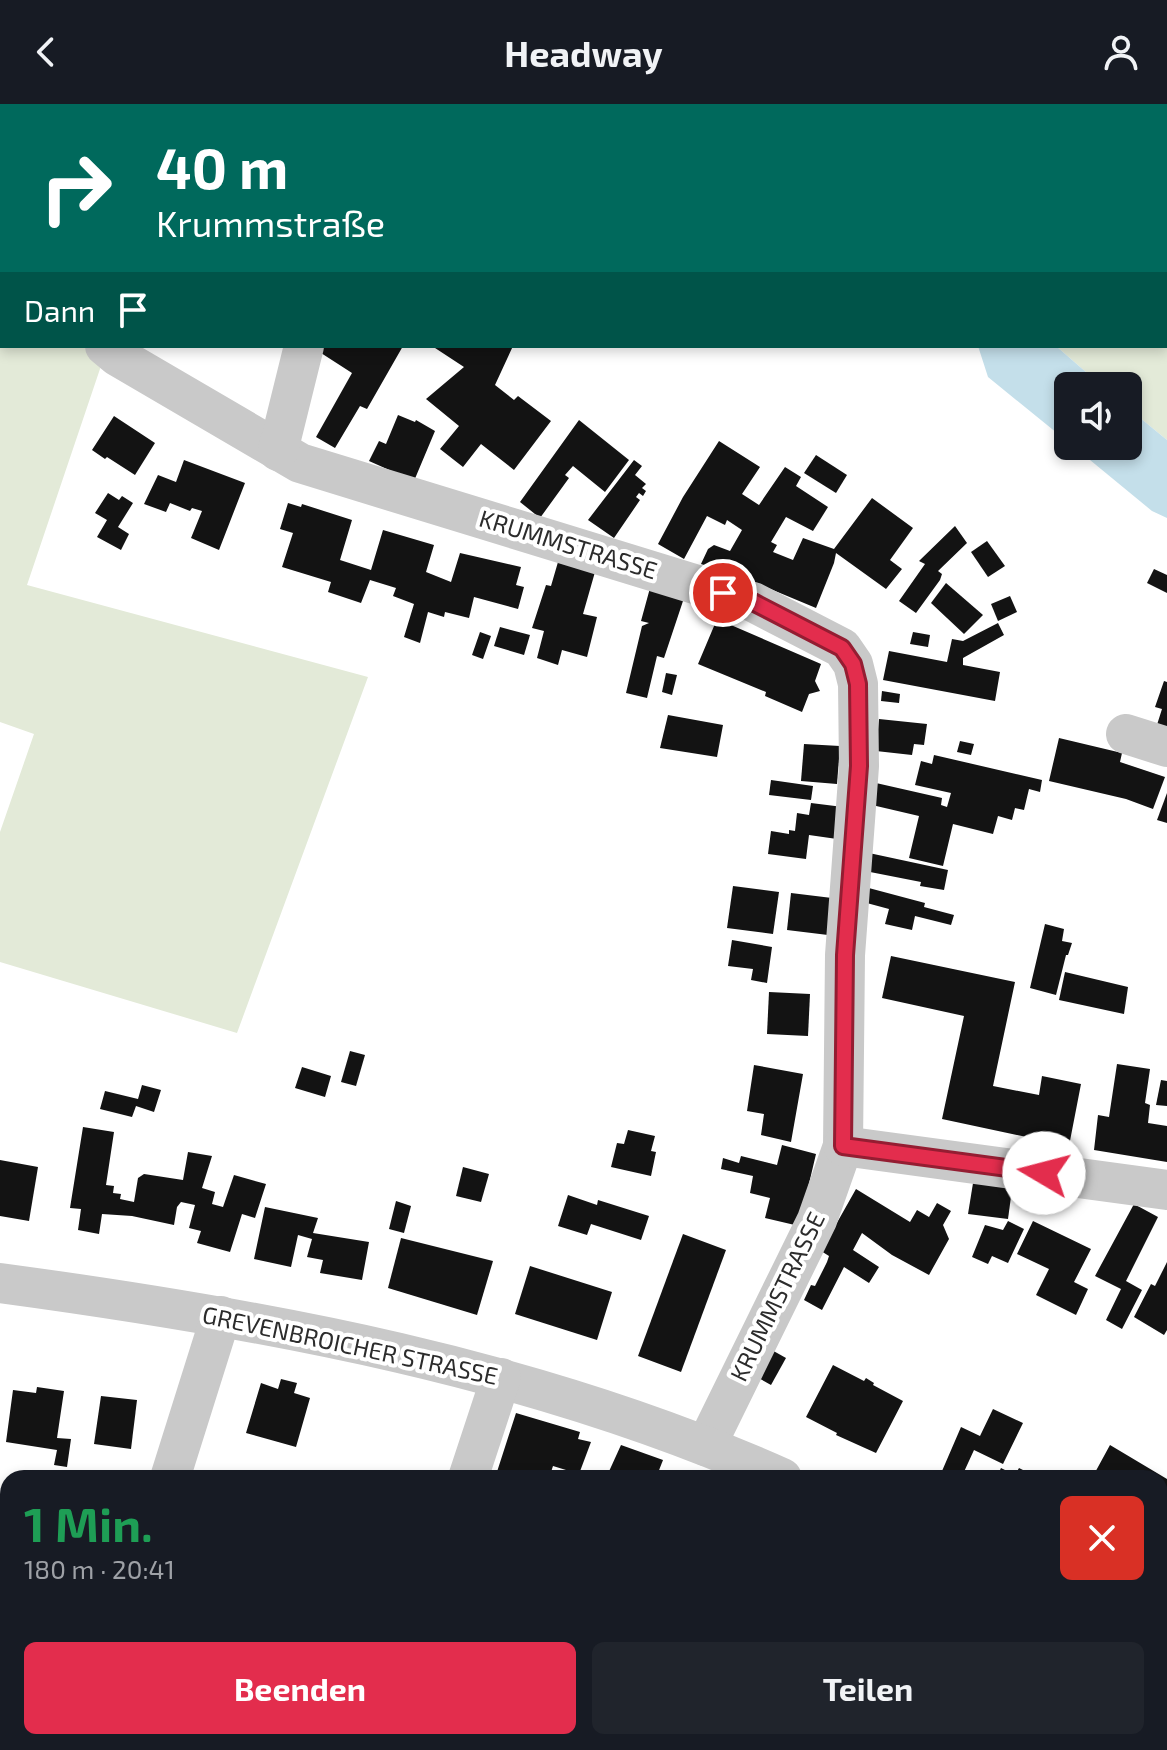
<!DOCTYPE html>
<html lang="de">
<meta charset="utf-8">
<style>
:root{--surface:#171b24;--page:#20242c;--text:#f1f3f6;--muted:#9ea1a6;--accent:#e32d4d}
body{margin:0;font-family:"Exo 2",sans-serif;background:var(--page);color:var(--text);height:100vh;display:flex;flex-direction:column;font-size:30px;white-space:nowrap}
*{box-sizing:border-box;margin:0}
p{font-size:26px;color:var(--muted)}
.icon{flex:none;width:44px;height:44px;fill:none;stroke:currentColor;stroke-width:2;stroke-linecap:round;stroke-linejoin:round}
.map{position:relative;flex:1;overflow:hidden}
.details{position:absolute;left:0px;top:1366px;width:1168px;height:280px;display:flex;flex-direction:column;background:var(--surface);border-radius:24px 24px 0 0;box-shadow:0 4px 12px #0003}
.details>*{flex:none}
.banner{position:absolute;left:0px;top:0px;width:1168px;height:244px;box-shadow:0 4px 12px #0003;background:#00695c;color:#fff;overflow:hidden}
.tools{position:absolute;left:1054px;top:268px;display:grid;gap:16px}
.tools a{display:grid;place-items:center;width:88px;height:88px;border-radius:12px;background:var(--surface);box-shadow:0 4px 12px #0003;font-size:40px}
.pin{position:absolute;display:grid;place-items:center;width:68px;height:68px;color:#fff;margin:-34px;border:4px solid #fff;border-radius:50%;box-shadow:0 2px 8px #0007}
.me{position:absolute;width:88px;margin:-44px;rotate:278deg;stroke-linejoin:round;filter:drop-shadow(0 0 6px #0008)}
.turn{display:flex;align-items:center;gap:28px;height:168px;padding:0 24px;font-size:36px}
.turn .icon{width:104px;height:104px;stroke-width:2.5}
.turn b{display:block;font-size:56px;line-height:68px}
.then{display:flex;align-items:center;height:76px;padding:0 24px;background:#0003;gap:16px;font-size:30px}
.round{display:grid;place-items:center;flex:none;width:84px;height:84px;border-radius:12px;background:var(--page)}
.summary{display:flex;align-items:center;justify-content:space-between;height:136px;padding:0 24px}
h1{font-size:48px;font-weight:700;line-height:60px;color:#1e9e55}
.action{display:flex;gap:16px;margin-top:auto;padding:16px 24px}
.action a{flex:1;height:92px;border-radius:12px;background:var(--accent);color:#fff;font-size:32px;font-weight:700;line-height:92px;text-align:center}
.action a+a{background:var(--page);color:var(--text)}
header{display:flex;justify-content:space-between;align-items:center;height:104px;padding:0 24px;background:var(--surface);font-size:36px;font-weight:700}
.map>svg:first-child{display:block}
.green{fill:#e3ead8}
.water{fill:#c4dfea}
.building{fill:#131313}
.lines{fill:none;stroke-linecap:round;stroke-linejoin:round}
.minor{stroke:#c9c9c9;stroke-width:40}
.route-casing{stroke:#941d32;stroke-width:20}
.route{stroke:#e32d4d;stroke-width:14}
.labels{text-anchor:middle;stroke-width:8;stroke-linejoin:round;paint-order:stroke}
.street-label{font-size:24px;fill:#2c2c2c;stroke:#fff}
</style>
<header><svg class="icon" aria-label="back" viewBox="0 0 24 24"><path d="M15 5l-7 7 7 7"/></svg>Headway<svg class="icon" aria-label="person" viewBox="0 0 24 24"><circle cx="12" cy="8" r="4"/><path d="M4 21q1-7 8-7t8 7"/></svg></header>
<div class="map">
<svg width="1167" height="1646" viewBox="0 0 1167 1646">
<rect width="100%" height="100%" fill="#fff"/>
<g class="green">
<polygon points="0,0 136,0 2,2 2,119"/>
<polygon points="537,0 825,0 539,2"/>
<polygon points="998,0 1167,0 1167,336 1128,304 1128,282 1102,282 1056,242 1166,242 1166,2"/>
<polygon points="0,169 2,242 83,242 102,259 27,481 368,573 237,929 0,858 0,728 34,630 0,618"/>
</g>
<g class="water">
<polygon points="978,242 1056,242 1102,282 1068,282 1068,338 988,273"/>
<polygon points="1128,304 1167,336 1167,414 1152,407 1073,342 1128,342"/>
</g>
<g class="building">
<polygon points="324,242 403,242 367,305 360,302 335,344 316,333 352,269 321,249"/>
<polygon points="432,242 513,242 495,281 514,296 518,292 551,317 514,366 481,340 463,363 440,345 459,322 426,295 464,263"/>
<polygon points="398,311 415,318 416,316 435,327 414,377 369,357 379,337 386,340"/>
<polygon points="114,312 155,339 135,371 107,353 105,355 92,346"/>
<polygon points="579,316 629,356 605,388 573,362 565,371 569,374 540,414 520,398"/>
<polygon points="719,337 760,363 742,390 759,401 785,363 801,373 796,382 828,403 813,427 786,413 771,438 777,441 773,448 793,456 803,434 834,445 872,394 913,424 890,456 902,465 886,485 836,449 834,459 816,504 744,474 701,460 708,445 714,441 730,447 742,426 727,416 725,421 707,412 684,455 658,440 683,393"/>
<polygon points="816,351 847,371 836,389 804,369"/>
<polygon points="184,356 245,379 219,446 191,434 202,407 192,404 190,407 170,399 166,408 144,400 158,371 176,378"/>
<polygon points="634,356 642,362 635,371 646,380 642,384 646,387 643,392 639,389 636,393 640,396 614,434 588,416"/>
<polygon points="108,389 119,396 122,392 133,399 118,423 129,430 121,446 97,433 107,416 95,409"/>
<polygon points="288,399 301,403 302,400 352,416 340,456 371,466 383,426 434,441 426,468 451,478 460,449 521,463 516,481 524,483 518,505 474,493 469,514 445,508 444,513 428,508 420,539 404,533 414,500 393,492 396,484 370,476 361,499 328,488 331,478 282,463 293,429 280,425"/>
<polygon points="955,422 967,439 938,467 942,470 940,476 916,509 899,497 925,460 919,457"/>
<polygon points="987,437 1005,462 988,473 971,448"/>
<polygon points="558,458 595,468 583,510 597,513 587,553 562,546 558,561 537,554 544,527 532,524 546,481 551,482"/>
<polygon points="1154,465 1167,471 1167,489 1147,479"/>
<polygon points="946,479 983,511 964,530 931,499"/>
<polygon points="650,484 684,494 664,554 657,552 647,594 626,589 642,522 649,519 641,517"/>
<polygon points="1010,492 1017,508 998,517 991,500"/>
<polygon points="717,515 821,560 815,577 820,587 809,590 802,608 765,592 766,588 698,560"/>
<polygon points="998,519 1004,531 963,554 963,561 1000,568 995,597 883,576 889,547 947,558 952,535 963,537"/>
<polygon points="500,523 530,531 524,551 494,542"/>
<polygon points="480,528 491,532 483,555 472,551"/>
<polygon points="913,528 930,531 928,543 910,540"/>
<polygon points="666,569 677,571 672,591 662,588"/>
<polygon points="1164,577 1167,578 1167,631 1155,627 1162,605 1155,603"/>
<polygon points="882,587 900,590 899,599 881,597"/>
<polygon points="668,611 723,621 717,653 660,644"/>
<polygon points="879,615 927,620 924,641 914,640 912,651 876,647"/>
<polygon points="1059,634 1122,649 1120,658 1165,673 1153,705 1126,695 1049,677"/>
<polygon points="960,637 974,640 971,651 957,648"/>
<polygon points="804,640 840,642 837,680 801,677"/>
<polygon points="934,651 1042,676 1040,688 1029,685 1024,706 1015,704 1012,716 998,712 993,730 953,720 943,762 909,754 919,712 872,701 876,679 942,694 941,701 947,703 951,689 915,681 921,657 932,660"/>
<polygon points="771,676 813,682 811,696 769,691"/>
<polygon points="1167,689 1167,719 1157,716"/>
<polygon points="811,699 843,703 837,735 809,731 806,755 768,750 771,727 789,730 789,726 795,727 797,709 809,711"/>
<polygon points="869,749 948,766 944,786 920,782 921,778 865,767"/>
<polygon points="733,782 779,788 773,830 727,824"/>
<polygon points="865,783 925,799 924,803 954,811 951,821 915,812 912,826 885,820 889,805 863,798"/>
<polygon points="791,789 832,794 828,831 787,826"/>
<polygon points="1045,820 1064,825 1062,837 1072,839 1068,851 1066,851 1056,891 1030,884"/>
<polygon points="732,836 772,843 767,879 751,876 753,865 728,862"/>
<polygon points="891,852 1015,878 993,982 1039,991 1042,972 1081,980 1069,1042 942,1015 964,912 882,894"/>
<polygon points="1065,868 1128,883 1124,910 1059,896"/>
<polygon points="769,888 810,890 808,932 767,930"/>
<polygon points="350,947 365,951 356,982 341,978"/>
<polygon points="1117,960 1150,965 1145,999 1150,1001 1148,1019 1167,1022 1167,1058 1094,1046 1098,1011 1109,1013"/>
<polygon points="754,961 803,970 791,1038 761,1031 764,1010 747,1007"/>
<polygon points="302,963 331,972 325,993 295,984"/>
<polygon points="1161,976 1167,977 1167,1002 1156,1001"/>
<polygon points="142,981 161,986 154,1008 136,1002 132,1013 100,1005 105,987 138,995"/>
<polygon points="83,1023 114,1028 106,1081 114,1082 113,1089 121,1090 120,1095 134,1098 138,1074 144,1070 183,1076 188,1048 212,1052 202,1084 215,1088 212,1100 223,1103 234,1071 266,1080 255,1114 242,1110 230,1148 197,1139 201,1127 189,1124 195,1101 181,1098 177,1103 174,1121 132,1112 102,1110 99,1130 78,1126 81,1105 70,1104"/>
<polygon points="628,1026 655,1032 651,1047 656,1048 651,1072 611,1063 617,1039 624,1040"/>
<polygon points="782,1041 816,1050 799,1122 765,1114 770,1094 750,1089 753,1072 721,1065 723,1054 739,1059 741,1052 777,1061"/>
<polygon points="0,1056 38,1063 29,1117 0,1112"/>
<polygon points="463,1063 489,1070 481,1098 456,1092"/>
<polygon points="974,1073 1013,1078 1008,1115 968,1110"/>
<polygon points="856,1085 910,1118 917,1106 929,1113 937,1099 951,1107 943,1121 949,1135 929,1171 892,1151 862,1129 853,1146 879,1163 869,1179 844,1163 822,1206 804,1196 811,1181 815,1182 827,1158 829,1152 821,1147"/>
<polygon points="568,1091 597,1101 598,1096 649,1112 641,1136 591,1120 587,1131 558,1122"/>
<polygon points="396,1097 411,1102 404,1129 389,1125"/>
<polygon points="1134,1100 1158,1113 1126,1177 1142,1186 1122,1225 1106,1216 1121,1185 1095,1172"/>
<polygon points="265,1103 318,1114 313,1129 369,1138 362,1176 320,1169 323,1156 307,1153 312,1135 298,1131 291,1163 254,1155"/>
<polygon points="1008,1117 1024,1125 1008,1159 992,1152 988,1160 972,1153 985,1121 1003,1126"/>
<polygon points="1033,1117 1091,1145 1074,1178 1088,1185 1076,1211 1036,1191 1049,1165 1017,1150"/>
<polygon points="683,1130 726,1146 681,1268 638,1252"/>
<polygon points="401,1134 493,1157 477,1211 388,1184"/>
<polygon points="1167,1158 1167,1226 1164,1231 1134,1213 1151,1180 1155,1182"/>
<polygon points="530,1162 612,1188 597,1236 515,1210"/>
<polygon points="770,1245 786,1254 771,1281 755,1272"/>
<polygon points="833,1261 864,1277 866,1274 874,1279 873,1281 903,1297 876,1349 836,1331 837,1329 806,1313"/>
<polygon points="281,1275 297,1279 294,1289 310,1294 296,1343 246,1329 261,1279 278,1285"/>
<polygon points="37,1283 64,1287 57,1334 71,1335 67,1363 54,1361 57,1346 6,1338 13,1286 36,1289"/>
<polygon points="101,1292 137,1296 131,1345 94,1340"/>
<polygon points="993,1305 1023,1319 1003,1360 974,1346 963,1370 972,1374 939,1374 961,1323 980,1332"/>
<polygon points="516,1309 580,1328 578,1335 591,1338 579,1370 553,1362 549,1374 495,1374"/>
<polygon points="621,1341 663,1356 656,1374 606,1374"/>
<polygon points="1110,1341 1167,1375 1167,1407 1160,1419 1160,1374 1092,1374"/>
<polygon points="1001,1364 1015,1371 1019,1364 1039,1374 996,1374"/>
<polygon points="1167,1445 1167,1479 1160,1476 1160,1458"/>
<polygon points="7,1591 8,1638 51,1638 49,1646 0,1646 0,1615"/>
<polygon points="1160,1624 1167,1626 1167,1646 1071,1646 1062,1643 1063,1638 1160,1638"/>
<polygon points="148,1638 177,1638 175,1646 146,1646"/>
<polygon points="317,1638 350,1638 344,1646 315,1646"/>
<polygon points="735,1638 773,1638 790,1646 731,1646"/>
<polygon points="910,1638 977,1638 995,1646 929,1646"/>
</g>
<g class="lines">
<g class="minor">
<polyline points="0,152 2,153"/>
<polyline points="105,242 117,252 300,359 753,498 842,544 853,560 858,580 859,662 845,851 843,1042 817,1116 706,1342"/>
<polyline points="278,347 304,242"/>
<polyline points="1126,630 1167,643"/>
<polyline points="843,1042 1167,1086"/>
<path d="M0 1179C267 1215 535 1264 782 1374"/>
<polyline points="170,1374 221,1212"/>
<polyline points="468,1374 501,1274"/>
<polyline points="1160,1539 1167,1542"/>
<polyline points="607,1638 628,1646"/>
<polyline points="855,1638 876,1646"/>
<polyline points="86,1646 88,1638"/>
<polyline points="377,1646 380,1638"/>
</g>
</g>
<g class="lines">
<defs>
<polyline id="route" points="723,489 753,498 842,544 853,560 858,580 859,662 845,851 843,1042 1044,1069"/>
</defs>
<use href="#route" class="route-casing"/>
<use href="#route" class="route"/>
</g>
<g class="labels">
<g class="street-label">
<text transform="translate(568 441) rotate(17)" y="8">KRUMMSTRASSE</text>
<text transform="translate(778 1193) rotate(-64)" y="8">KRUMMSTRASSE</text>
<text transform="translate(350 1242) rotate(12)" y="8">GREVENBROICHER STRASSE</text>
</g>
</g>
</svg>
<div class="tools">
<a><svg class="icon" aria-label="sound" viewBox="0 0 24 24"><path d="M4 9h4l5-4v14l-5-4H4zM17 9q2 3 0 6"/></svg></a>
</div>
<div class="pin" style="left:723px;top:489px;background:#d93025"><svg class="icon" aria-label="arrive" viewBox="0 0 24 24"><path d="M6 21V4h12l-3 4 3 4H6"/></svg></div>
<svg class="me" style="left:1044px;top:1069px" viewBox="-20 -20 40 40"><circle r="19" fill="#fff"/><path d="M0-13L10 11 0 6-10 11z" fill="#e32d4d"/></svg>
<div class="banner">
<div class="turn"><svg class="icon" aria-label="right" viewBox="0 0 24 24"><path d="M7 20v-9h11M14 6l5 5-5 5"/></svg><div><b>40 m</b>Krummstraße</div></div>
<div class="then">Dann<svg class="icon" aria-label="arrive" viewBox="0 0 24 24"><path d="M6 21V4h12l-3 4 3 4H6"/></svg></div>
</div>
<section class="details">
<div class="summary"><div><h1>1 Min.</h1><p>180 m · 20:41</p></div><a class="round" style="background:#d93025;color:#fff"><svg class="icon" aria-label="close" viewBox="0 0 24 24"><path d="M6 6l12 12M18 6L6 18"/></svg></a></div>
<div class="action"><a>Beenden</a><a>Teilen</a></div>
</section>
</div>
